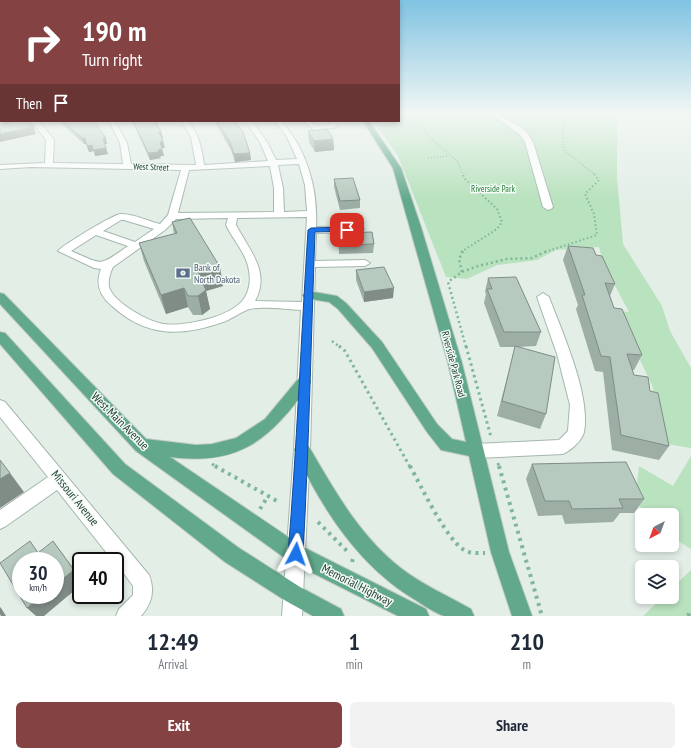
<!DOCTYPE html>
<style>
:root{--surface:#fff;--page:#f2f2f3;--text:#1f2937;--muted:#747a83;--accent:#844242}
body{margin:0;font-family:"PT Sans Narrow",sans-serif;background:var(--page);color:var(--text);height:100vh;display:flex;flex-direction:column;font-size:15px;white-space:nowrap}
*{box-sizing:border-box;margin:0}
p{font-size:13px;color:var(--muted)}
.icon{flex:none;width:22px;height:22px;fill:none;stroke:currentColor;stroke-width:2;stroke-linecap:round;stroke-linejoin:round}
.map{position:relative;height:616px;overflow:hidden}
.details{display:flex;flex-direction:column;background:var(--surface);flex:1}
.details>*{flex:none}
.banner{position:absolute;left:0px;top:0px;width:400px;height:122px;box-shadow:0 2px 6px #0003;background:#844242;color:#fff;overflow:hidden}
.needle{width:26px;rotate:221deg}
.controls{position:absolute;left:635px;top:508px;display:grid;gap:8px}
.controls a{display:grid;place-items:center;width:44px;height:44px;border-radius:6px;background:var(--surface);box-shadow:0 2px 6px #0003;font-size:20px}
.speed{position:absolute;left:12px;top:552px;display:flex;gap:8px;font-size:20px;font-weight:700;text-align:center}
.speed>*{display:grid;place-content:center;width:52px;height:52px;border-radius:50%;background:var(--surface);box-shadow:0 2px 6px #0003;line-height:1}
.speed small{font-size:10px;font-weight:400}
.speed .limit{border:2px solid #111;border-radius:6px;background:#fff;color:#111}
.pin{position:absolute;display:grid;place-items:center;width:34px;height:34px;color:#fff;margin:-17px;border-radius:8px;box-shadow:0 2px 6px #0006}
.me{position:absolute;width:44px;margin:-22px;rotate:4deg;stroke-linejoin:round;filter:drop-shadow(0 0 3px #0008)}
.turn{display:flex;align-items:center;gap:14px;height:84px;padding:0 16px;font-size:18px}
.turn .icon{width:52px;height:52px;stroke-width:2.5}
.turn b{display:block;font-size:28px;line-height:34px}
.then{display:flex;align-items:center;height:38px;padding:0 16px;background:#0003;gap:8px;font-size:15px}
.eta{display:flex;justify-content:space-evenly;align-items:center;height:68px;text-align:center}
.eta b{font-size:24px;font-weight:700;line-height:28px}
.action{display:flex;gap:8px;margin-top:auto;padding:8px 16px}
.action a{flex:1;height:46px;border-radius:6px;background:var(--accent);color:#fff;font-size:16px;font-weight:700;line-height:46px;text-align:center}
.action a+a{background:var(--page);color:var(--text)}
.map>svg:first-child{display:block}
.green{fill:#b9e2be}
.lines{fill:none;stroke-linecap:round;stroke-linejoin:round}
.minor-casing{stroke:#a5b7ae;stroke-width:2}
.major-casing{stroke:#c1cac6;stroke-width:2}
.path-far4{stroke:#7fb69c;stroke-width:1.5;stroke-dasharray:1 2;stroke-linecap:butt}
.path-far3{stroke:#7fb69c;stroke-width:2;stroke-dasharray:1.5 2.5;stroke-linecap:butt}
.path-far2{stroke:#7fb69c;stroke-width:2.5;stroke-dasharray:2 3;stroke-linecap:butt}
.path-far1{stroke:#7fb69c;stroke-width:3;stroke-dasharray:2.5 3.5;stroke-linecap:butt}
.path{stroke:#7fb69c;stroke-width:4;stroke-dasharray:3 4.5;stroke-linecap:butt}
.minor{fill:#fff;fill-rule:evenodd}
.major{fill:#62a98c;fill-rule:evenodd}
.wall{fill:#9daea5}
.shaded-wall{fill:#808d86}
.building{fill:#b7cac0;stroke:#808d86}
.route{fill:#1a73e8;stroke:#114b97}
.labels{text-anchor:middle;stroke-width:3;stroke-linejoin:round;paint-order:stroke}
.far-street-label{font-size:9px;fill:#204234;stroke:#f4faf6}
.far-park-label{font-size:9px;fill:#257e3a;stroke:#f4faf6}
.service-label{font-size:10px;fill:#4e5e75;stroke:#f4faf6;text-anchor:start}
.street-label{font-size:10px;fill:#204234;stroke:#f4faf6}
.near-street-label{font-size:12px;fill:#204234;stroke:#f4faf6}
</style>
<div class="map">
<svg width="691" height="616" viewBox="0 0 691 616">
<rect width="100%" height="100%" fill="#e3eee7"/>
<g class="green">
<polygon points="399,114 617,114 617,177 623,244 662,306 670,331 691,368 691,448 667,444 652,385 622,322 620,311 629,312 604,265 599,247 556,250 537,260 497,265 467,279 446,277 398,156 374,121 399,121"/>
<polygon points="691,456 691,549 672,537 672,515 649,515 635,502 639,466 673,486"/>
<polygon points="691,570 691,616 643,616 663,597 672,597 672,588"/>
</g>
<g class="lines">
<defs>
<g id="minor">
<polygon points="491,114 499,114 525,130 533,142 553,207 551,209 548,210 543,207 525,142 519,134"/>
<path d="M26 121H39L54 140 53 163 123 164 120 143 109 121H115L127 143 131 164 196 165 191 137 181 121H188C199 134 202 149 204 165L268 161 260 142 245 121H252L267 142 276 160 297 159 286 135 274 121H281C307 149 318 189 316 227L359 226 364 229 359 232 316 233 315 261 365 260 370 263 365 266 315 267 310 450 302 616H282L294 450 301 310C288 309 262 306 250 309 244 310 230 320 223 322 181 337 146 337 112 306 100 296 95 284 101 269L94 268 58 251C63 245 114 214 121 214 134 214 148 221 160 224L168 215 181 170 31 167 0 169V165L45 163 46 140 33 123 0 131V127ZM299 164 305 185 307 211 284 212 283 188 278 165ZM270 166 274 188V212L178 213 189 170ZM307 217 302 302 255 301C271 272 249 250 236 225L237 218ZM228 218 226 225C233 240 247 254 249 271 251 280 249 293 243 300 230 317 184 327 164 324 149 322 114 303 109 287 108 280 110 273 113 267L165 230 176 219ZM121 220H124L154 229 135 242 103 231ZM96 235 128 246C98 267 104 265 71 251Z"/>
<polygon points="303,121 310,121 316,126 331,124 331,121 337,121 337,126 334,128 314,130"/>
<path d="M543 293 549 297C562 332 591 395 584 432 582 441 570 451 563 454L476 458 470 456 468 451 470 446 476 444 559 440 568 431 570 405 557 354 537 297Z"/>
<path d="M0 400 5 402 149 575C155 590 152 604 141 616H116L119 609 133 595V586L115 561H113L57 490 6 526 0 529V510L48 477 0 417Z"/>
</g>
<g id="major">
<polygon points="363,121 369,121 401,168 421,227 462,363 509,552 532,616 512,616 491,552 469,456 441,450 427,432 372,348 338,309 329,302 304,298 302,295 308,291 337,296 346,303 382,342 437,424 452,439 466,442 448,363 393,168"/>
<path d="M0 293 4 294 146 439 196 445 212 444 236 438 265 419 299 378 304 377 309 378 311 382 309 386C269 439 241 466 170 457L303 547 426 609 429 616H398L289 561 136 451 0 304Z"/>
<polygon points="0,332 5,333 125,464 239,548 300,587 341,609 344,616 313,616 286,601 225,562 113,474 0,344"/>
<path d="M302 443 308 445C334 490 360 537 402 569 423 585 448 596 471 609L474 616C465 616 452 616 444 616 435 613 425 606 417 601 359 567 323 510 294 450L296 445Z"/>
</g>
</defs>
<use href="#minor" class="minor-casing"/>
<use href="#major" class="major-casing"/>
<g class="path-far4">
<polyline points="401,114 402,117 423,127 429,137 458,162 463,175"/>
<polyline points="553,114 569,117"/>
<path d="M582 114C578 115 572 115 569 117 560 122 563 143 565 151L595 175"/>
<polyline points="428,158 449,156"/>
</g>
<g class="path-far3">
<polyline points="461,252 497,229 502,222 497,209 464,178 463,174"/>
<polyline points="545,252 597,235 594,214 585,194 599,180 594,174"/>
</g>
<g class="path-far2">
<polyline points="462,272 459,259 463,251"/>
<polyline points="332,341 340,347"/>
<polyline points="466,347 448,282 462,272 478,266 507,259 532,258 547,251"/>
</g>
<g class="path-far1">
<polyline points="339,346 345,351 410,467"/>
<polyline points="466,346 491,437"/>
<polyline points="498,463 499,467"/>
<polyline points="212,464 217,467"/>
</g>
<g class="path">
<polyline points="215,466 277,501"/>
<path d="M410 466C421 486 446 539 464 550 470 554 478 553 485 553"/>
<polyline points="499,466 542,616"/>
<polyline points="260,509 268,496"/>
<polyline points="318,522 349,553"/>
<polyline points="352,562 354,555"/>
<polyline points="688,616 691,610"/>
</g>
<use href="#minor" class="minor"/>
<use href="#major" class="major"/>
</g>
<g class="wall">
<polygon points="59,121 94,121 107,144 105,144 108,154 95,156 94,151 89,152 86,144 84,144"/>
<polygon points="129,121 161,121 157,122 158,127 161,131 163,138 162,138 165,148 162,148 164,156 160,156 161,158 150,160 134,125"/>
<polygon points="213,121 235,121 250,153 251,160 235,162 231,150 216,124"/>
<polygon points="308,131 333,139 334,150 315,152 309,142"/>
<polygon points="334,179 360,200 360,208 340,210 334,187"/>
<polygon points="172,222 223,286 206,291 210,309 202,315 193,315 188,307 166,314 144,261 139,243 174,234"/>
<polygon points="338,233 374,244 373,253 339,254"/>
<polygon points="568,246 596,255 615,284 610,296 614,308 642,355 634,370 632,370 634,375 650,391 669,446 659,460 612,450 603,372 595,371 576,309 578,305 563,260"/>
<polygon points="356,270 393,298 364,302 356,280"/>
<polygon points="488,278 541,332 536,346 518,347 546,414 540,429 497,416 515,347 500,347 484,303 486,294 485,292"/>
<polygon points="532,464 644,499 634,513 620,513 613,522 565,524 562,515 538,516 526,479"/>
</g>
<g class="shaded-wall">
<polygon points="0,118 1,118 1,121 19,121 0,125"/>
<polygon points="153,121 161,121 157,122 158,127"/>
<polygon points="34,127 36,134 0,142 0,134"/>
<polygon points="161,131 163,138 160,138 159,132"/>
<polygon points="82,138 85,138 86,144 84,144"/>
<polygon points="103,138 106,138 107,144 105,144"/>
<polygon points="333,139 334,150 315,152 314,141"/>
<polygon points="163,141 165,148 161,148 160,142"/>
<polygon points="92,145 106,148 108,154 95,156 94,151 89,152 87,146"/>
<polygon points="162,149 164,156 160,156 161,158 150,160 148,153 158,150"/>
<polygon points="250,153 251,160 235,162 234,154"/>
<polygon points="220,267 223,286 206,291 210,309 202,315 198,296 198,274"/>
<polygon points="184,288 188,307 166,314 161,295"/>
<polygon points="394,288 393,298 364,302 364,292"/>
<polygon points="10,473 24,492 0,508 0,479"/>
<polygon points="53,541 81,579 81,585 44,616 36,616 27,608 43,595 55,595"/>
<polygon points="0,607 1,608 6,616 1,616 0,614"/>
</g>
<g class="building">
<polygon points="17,121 29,121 34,127 0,134 0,125"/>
<polygon points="63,121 94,121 106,138 103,138 106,148 93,150 92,145 87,146 85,138 82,138"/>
<polygon points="133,121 155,121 153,121 161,131 159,132 163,141 160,142 162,149 158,150 159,152 148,153"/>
<polygon points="217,121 235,121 243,132 250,153 234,154 230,142"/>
<polygon points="327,129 333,139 314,141 308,131"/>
<polygon points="353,178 360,200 340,201 334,179"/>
<polygon points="190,218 220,267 198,274 206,290 198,296 188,296 184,288 161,295 139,243 177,233 172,222"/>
<polygon points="372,232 374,244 339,245 338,233"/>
<polygon points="568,246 593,248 596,255 602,256 615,284 605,283 614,308 622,309 642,355 627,354 634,375 648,377 650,391 658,393 669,446 621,435 610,357 601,356 582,295 585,295"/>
<polygon points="384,267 394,288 364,292 356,270"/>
<polygon points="516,277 541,332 504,332 487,289 492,289 488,278"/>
<polygon points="515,346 555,357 546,414 502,401"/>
<polygon points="0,460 10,473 0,479"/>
<polygon points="626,462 644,499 619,499 623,508 572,509 569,501 545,501 532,464"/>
<polygon points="30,541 38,553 53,541 74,570 55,585 55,561 21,561 21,595 43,595 27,608 0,563"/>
</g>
<linearGradient id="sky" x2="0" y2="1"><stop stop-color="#80c3e2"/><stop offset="0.57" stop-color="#f2f7f4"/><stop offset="1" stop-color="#f2f7f4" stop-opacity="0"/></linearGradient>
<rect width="691" height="200" fill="url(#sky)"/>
<path class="route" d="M347 227 350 228V231L315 232C311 340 309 447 303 554L301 559 296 561 291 559 288 554C297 446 301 338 308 230L311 228Z"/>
<defs>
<symbol id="bank-bare" viewBox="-9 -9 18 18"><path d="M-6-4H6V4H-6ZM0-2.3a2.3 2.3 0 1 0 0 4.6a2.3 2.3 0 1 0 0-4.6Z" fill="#5c6f8a" stroke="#f4faf6" stroke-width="2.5" paint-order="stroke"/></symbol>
</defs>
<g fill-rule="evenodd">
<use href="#bank-bare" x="173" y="263" width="20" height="20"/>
</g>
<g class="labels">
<g class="far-street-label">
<text transform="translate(151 167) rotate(2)" y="3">West Street</text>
</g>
<g class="far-park-label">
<text x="493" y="192">Riverside Park</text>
</g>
<g class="service-label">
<text x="194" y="271">Bank of<tspan x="194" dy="12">North Dakota</tspan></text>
</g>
<g class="street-label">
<text transform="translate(454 364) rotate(75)" y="4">Riverside Park Road</text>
</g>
<g class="near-street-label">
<text transform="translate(120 421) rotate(45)" y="4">West Main Avenue</text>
<text transform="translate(75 498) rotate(51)" y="4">Missouri Avenue</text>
<text transform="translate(357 585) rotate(27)" y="4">Memorial Highway</text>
</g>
</g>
</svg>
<div class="controls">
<a><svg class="needle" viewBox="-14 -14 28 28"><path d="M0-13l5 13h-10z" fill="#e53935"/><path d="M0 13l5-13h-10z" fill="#747a83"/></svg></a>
<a><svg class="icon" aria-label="layers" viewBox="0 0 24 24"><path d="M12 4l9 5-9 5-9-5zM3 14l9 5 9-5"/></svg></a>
</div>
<div class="speed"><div>30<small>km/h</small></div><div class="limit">40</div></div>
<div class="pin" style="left:347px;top:230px;background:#d93025"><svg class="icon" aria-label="arrive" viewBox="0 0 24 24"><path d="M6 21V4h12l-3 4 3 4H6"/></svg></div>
<svg class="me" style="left:296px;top:554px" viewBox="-20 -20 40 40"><path d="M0-17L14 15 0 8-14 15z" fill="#1a73e8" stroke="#fff" stroke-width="4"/></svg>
<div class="banner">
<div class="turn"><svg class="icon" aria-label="right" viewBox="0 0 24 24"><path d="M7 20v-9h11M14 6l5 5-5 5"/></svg><div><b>190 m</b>Turn right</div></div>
<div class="then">Then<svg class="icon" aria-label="arrive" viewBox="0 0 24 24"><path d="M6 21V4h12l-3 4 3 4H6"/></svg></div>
</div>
</div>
<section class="details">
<div class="eta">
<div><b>12:49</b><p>Arrival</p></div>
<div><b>1</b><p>min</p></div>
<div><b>210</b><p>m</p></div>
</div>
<div class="action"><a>Exit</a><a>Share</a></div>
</section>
